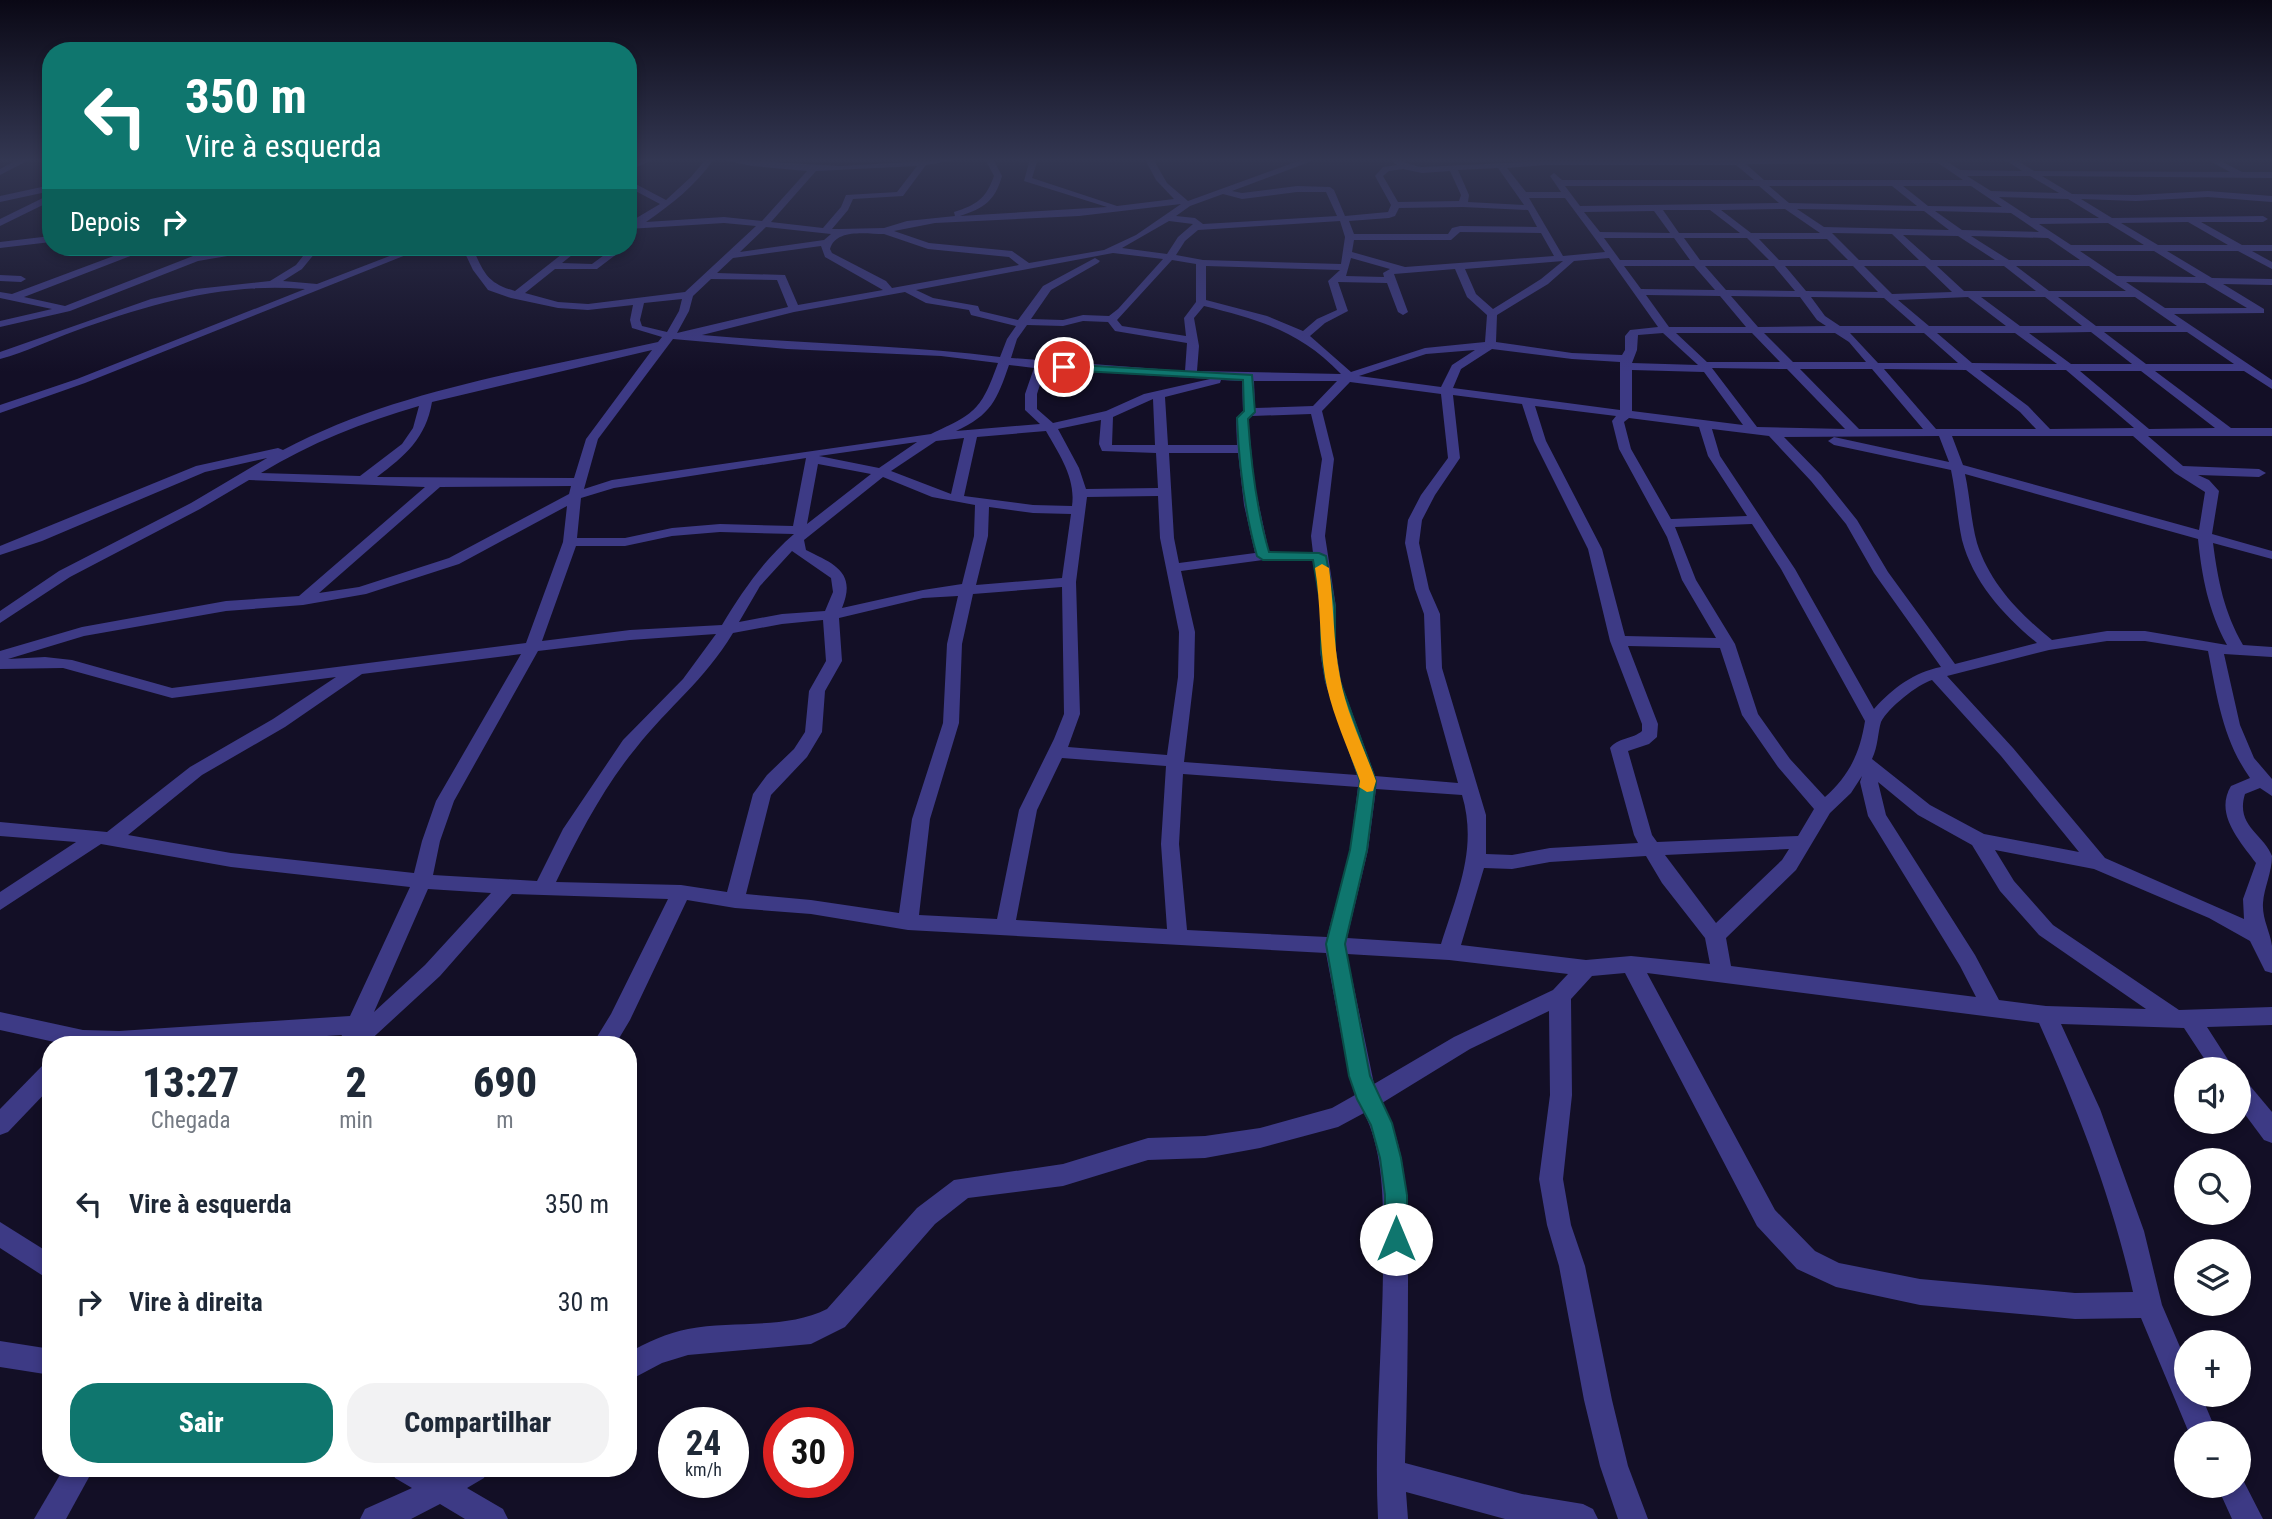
<!DOCTYPE html>
<html lang="pt">
<meta charset="utf-8">
<style>
:root{--surface:#fff;--page:#f2f2f3;--text:#1f2937;--muted:#747a83;--accent:#0f766e}
body{margin:0;font-family:"Roboto Condensed",sans-serif;background:var(--page);color:var(--text);height:100vh;display:flex;flex-direction:column;font-size:26px;white-space:nowrap}
*{box-sizing:border-box;margin:0}
p{font-size:23px;color:var(--muted)}
.icon{flex:none;width:38px;height:38px;fill:none;stroke:currentColor;stroke-width:2;stroke-linecap:round;stroke-linejoin:round}
.map{position:relative;flex:1;overflow:hidden}
.panel{position:absolute;left:42px;top:1036px;width:595px;height:441px;display:flex;flex-direction:column;background:var(--surface);border-radius:28px;box-shadow:0 4px 10px #0003}
.panel>*{flex:none}
.hud{position:absolute;left:42px;top:42px;width:595px;height:214px;border-radius:28px;box-shadow:0 4px 10px #0003;background:#0f766e;color:#fff;overflow:hidden}
.tools{position:absolute;left:2174px;top:1057px;display:grid;gap:14px}
.tools a{display:grid;place-items:center;width:77px;height:77px;border-radius:50%;background:var(--surface);box-shadow:0 4px 10px #0003;font-size:35px}
.speed{position:absolute;left:658px;top:1407px;display:flex;gap:14px;font-size:35px;font-weight:700;text-align:center}
.speed>*{display:grid;place-content:center;width:91px;height:91px;border-radius:50%;background:var(--surface);box-shadow:0 4px 10px #0003;line-height:1}
.speed small{font-size:18px;font-weight:400}
.speed .limit{border:10px solid #d22;background:#fff;color:#111}
.pin{position:absolute;display:grid;place-items:center;width:60px;height:60px;color:#fff;margin:-30px;border:4px solid #fff;border-radius:50%;box-shadow:0 2px 7px #0007}
.me{position:absolute;width:77px;margin:-38px;rotate:0deg;stroke-linejoin:round;filter:drop-shadow(0 0 5px #0008)}
.turn{display:flex;align-items:center;gap:24px;height:147px;padding:0 28px;font-size:32px}
.turn .icon{width:91px;height:91px;stroke-width:2.5}
.turn b{display:block;font-size:49px;line-height:60px}
.then{display:flex;align-items:center;height:66px;padding:0 28px;background:#0003;gap:14px;font-size:26px}
.eta{display:flex;justify-content:space-evenly;align-items:center;height:119px;text-align:center}
.eta b{font-size:42px;font-weight:800;line-height:49px}
.action{display:flex;gap:14px;margin-top:auto;padding:14px 28px}
.action a{flex:1;height:80px;border-radius:28px;background:var(--accent);color:#fff;font-size:28px;font-weight:800;line-height:80px;text-align:center}
.action a+a{background:var(--page);color:var(--text)}
ul{padding:0;list-style:none}
li{display:flex;align-items:center;gap:21px;height:98px;padding:0 28px}
li div{flex:1}
li b{display:block;font-size:26px}
li em{font-style:normal}
.map>svg:first-child{display:block}
.lines{fill:none;stroke-linecap:round;stroke-linejoin:round}
.minor{fill:#3d3a85;fill-rule:evenodd}
.route{fill:#0f766e;stroke:#0a4d48;stroke-width:2}
.slow{fill:#f59e0b}
</style>
<div class="map">
<svg width="2272" height="1519" viewBox="0 0 2272 1519">
<rect width="100%" height="100%" fill="#130f26"/>
<g class="lines">
<g class="minor">
<polygon points="19,159 31,159 0,175 0,169"/>
<polygon points="643,159 655,159 628,171 628,166"/>
<path d="M706 159H714C695 186 672 204 646 222L724 217 762 221 807 171 752 166 718 159 840 166 962 159 926 165 903 196 853 199 848 210 832 229H839L884 228 907 221 955 216 954 212C976 205 986 199 994 176L985 159H993L1002 176C995 201 984 208 960 216L1107 207 1024 181 1030 159H1038L1032 178 1117 206 1174 199 1156 180 1145 159H1153L1167 183 1188 201 1304 159H1317L1232 191 1242 193 1297 186 1330 187 1334 190 1345 216 1388 212 1391 205 1375 176 1383 167 1397 165 1389 159C1401 159 1410 166 1422 167L1545 161 1943 159 1960 170 2022 171 2004 159H2015L2034 171 2230 172 2206 159H2217L2242 172H2272V178L2042 176 2072 194 2136 195 2208 191 2272 196V202L2208 197 2136 201 2081 199 2112 218 2263 216 2268 219 2263 222H2201L2242 245H2272V251H2252L2272 262V269L2238 251H2167L2212 278 2272 279V285L2223 284 2264 309V313L2174 314 2272 380V389L2244 371H2155L2231 428H2272V436H2148L2183 466 2259 469 2266 473 2259 477 2198 475 2209 480 2219 491 2212 534 2272 551V559L2213 543C2218 581 2224 612 2243 645L2272 647V657L2224 654 2240 725 2254 758 2272 779V796L2260 788 2245 794C2235 826 2264 834 2272 856 2272 872 2264 888 2263 903 2262 919 2270 931 2272 946 2272 955 2272 964 2272 973L2265 971 2250 941 2209 918 2094 869 1995 850 2014 881 2053 925 2179 1010 2272 1007V1025L2207 1027 2234 1069H2211L2184 1028 2061 1024 2100 1109 2144 1231 2162 1305 2186 1361V1395H2201L2217 1433H2189L2141 1318 2075 1319 1920 1305 1836 1287 1797 1269 1757 1226 1625 973 1592 976 1571 999 1572 1095 1563 1179 1571 1225 1585 1266 1612 1400 1628 1466 1648 1519H1618L1600 1466 1584 1400 1559 1266 1547 1225 1539 1179 1550 1095 1549 1011 1470 1049 1382 1103C1412 1158 1408 1225 1408 1286 1408 1345 1407 1404 1405 1463L1522 1494 1583 1504 1593 1509 1598 1519H1505L1406 1492 1408 1519H1378C1374 1437 1382 1354 1383 1272 1383 1223 1387 1157 1364 1113L1338 1127 1260 1148 1205 1158 1148 1160 1063 1186 968 1198 935 1224 845 1327 811 1344 688 1355 662 1363 628 1381V1353C647 1342 667 1333 688 1329 733 1320 785 1330 827 1309L917 1208 954 1180 1063 1164 1148 1138 1205 1136 1260 1128 1332 1108 1355 1095 1349 1076 1326 953 908 930 811 914 735 908 687 900 630 1020 615 1045H592L611 1014 668 899 512 894 440 976 365 1045H337L342 1035 187 1045H68L0 1030V1012L83 1030 119 1031 350 1016 410 887 231 867 101 844 0 910V892L76 842 0 836V822L107 832 190 767 273 719 336 677 172 698 63 668 0 669V651L82 627 226 601 299 596 425 487 249 480 200 509 70 577 0 623V611L59 571 191 503 267 458 205 472 42 541 0 555V546L196 466 278 448 283 450C397 389 533 370 658 342L662 337 632 328 630 320 633 305 588 310 558 308 511 298 488 290 473 270 462 247H472C484 272 486 283 515 291L571 247H582L562 263 592 264 615 247H626L597 269H555L525 293 558 302 588 304 685 292 756 226 724 223 628 229V223L660 204 628 187V180L666 200 691 177ZM1938 163 1963 180H1764L1746 164ZM1545 165H1736L1754 180H1562L1554 173 1550 176 1561 192H1526L1507 168ZM917 166 897 192 846 195 841 207 823 228 771 222 816 171ZM1498 168 1524 205 1468 202 1469 195 1458 170ZM1403 169 1422 173 1450 171 1461 195 1459 201 1398 202 1383 176 1389 171ZM1967 176H2030L2059 193 1991 191ZM1565 186H1759L1779 203 1580 206ZM1769 186H1892L1917 206 1789 203ZM1903 186H1971L2002 207 1928 206ZM1297 192H1326L1337 216 1203 224 1195 218 1176 216 1190 206 1223 194 1242 199ZM1999 197 2068 199 2099 218H2031ZM1529 198H1565L1605 252 1563 256ZM1181 204 1136 235 1104 250 1029 263 1012 251 929 243 894 231 935 223 1079 216ZM1463 207 1528 210 1537 227 1460 226 1452 228 1448 234H1354L1349 221 1389 218 1395 216 1399 208ZM1785 209 1820 233H1751L1721 210ZM1797 209 1924 211 1949 230 1824 227ZM1663 210H1710L1740 233H1679ZM1654 211 1670 233 1600 232 1584 212ZM1935 211 2011 213 2039 232 1962 230ZM1169 221 1193 224 1178 237 1167 254 1122 248ZM1340 221 1345 237 1341 264 1203 260 1176 255 1185 241 1198 230ZM2188 222 2228 245H2158L2121 223ZM2108 223 2144 245H2071L2039 224ZM766 227 831 234 824 240 740 252ZM1460 232 1541 233 1554 256 1405 267 1352 252 1354 240H1451ZM1832 233 1892 234 1919 260H1859ZM884 234 928 249 1009 257 1019 265 892 288 886 281 832 253 830 249C836 228 867 234 884 234ZM1903 235 1958 236 1995 260H1931ZM1971 236 2048 238 2080 260H2009ZM1604 238H1674L1690 260H1620ZM1684 238H1747L1769 260H1700ZM1759 239H1827L1848 260H1779ZM821 246 825 257 883 290 798 305 785 275 717 273 733 258ZM2080 251H2154L2196 277 2117 276ZM1113 253 1163 259 1118 309 1109 316 1083 315 1063 320 1031 319 1051 290 1098 263 1100 261 1095 258 1043 286 1018 320 980 311 978 306 933 298 916 290ZM1351 258 1390 269 1383 273 1384 277 1346 276ZM1609 258 1658 327 1630 330 1625 336V350L1622 355 1572 353 1496 342 1497 315 1548 284 1574 261ZM1172 260 1196 264V302L1184 318 1186 336 1122 326 1117 320ZM1563 261 1541 279 1493 309 1476 294 1465 269ZM1206 266 1340 270 1328 281 1337 310 1317 319 1303 331 1267 316 1206 300ZM1624 266H1694L1715 290 1641 289ZM1705 266H1774L1795 291 1726 290ZM1785 266H1853L1878 292 1806 291ZM1864 266H1925L1952 292 1892 294ZM1937 266H2004L2036 291H1964ZM2016 266H2089L2126 291H2049ZM1455 269 1467 297 1487 315 1485 342 1425 348 1351 372 1310 336 1325 323 1348 311 1338 282 1387 283 1398 312 1403 315 1408 312 1394 274ZM711 279 777 280 788 307 677 333 689 311 693 296ZM2126 282 2205 283 2247 308H2165ZM905 292 926 303 969 310 971 315 1016 326 1007 339 1000 357C901 345 802 344 702 335L794 312ZM1646 295 1720 296 1746 327H1669ZM1731 296 1800 297 1817 320 1826 326 1758 327ZM1811 297 1884 298 1916 326H1840L1825 316ZM1968 297 2006 326H1929L1898 300ZM1981 297H2045L2082 326H2020ZM2058 297H2135L2177 326H2096ZM682 299 679 311 667 332 642 326 640 320 644 303ZM1204 306C1260 320 1300 331 1341 374L1197 371 1199 346 1194 318ZM1083 321 1108 322 1115 331 1187 343 1185 371 1011 358 1017 339 1027 325 1063 326ZM2091 332 2132 364H2071L2029 333ZM2104 332H2187L2234 364H2146ZM1663 333 1698 365 1632 363 1637 350 1638 335ZM1676 333H1752L1780 362H1707ZM1764 333H1835L1849 342 1866 362H1793ZM1850 333H1924L1958 363H1878ZM1937 333H2015L2057 364 1972 363ZM673 339 787 349 941 356 998 363C981 410 976 413 931 434L612 480 584 489 598 439ZM1492 349 1572 359 1620 362V410L1453 388 1461 369ZM652 350 586 439 574 478 377 477C405 456 426 438 432 402ZM1475 350 1452 365 1441 387 1359 376 1426 354ZM1009 365 1034 368 1025 394V410L1040 424 956 431C991 415 997 400 1009 365ZM1712 368 1787 369 1845 429 1757 427ZM1045 369 1210 379 1144 394 1106 411 1053 423 1037 409V394ZM1800 369H1872L1923 429H1859ZM1884 369 1966 370 2020 412 2036 429H1936ZM1632 370 1704 372 1743 425 1632 411ZM1980 370H2066L2134 428 2050 429 2028 406ZM2080 371H2141L2215 428 2149 429ZM1221 380 1242 381 1243 411 1236 418 1237 445H1168L1165 397 1220 383ZM1254 381H1337L1313 406 1255 408ZM1350 382 1441 394 1448 458 1421 495 1408 520 1405 543 1415 589 1424 614 1426 668 1458 783 1375 776 1341 682 1336 651V607L1325 536 1334 459 1322 411ZM1453 395 1522 404 1534 441 1588 549 1610 641 1642 724V731C1633 739 1617 738 1610 748L1634 835 1638 843 1550 848 1512 855 1486 854V815L1442 668 1440 614 1429 589 1419 543 1422 520 1435 495 1460 458ZM1153 399 1155 445H1112L1113 417ZM419 406 413 428 402 444 360 476 261 473C310 443 364 422 419 406ZM1535 406 1616 416 1612 421 1619 449 1667 537 1682 580 1716 638 1625 636 1602 549 1546 441ZM1311 414 1322 459 1311 536 1313 553 1269 552 1255 487 1248 419 1252 416ZM1629 418 1699 427 1708 456 1747 516 1671 519 1631 449 1624 422ZM1101 420 1099 444 1102 451 1156 453 1158 488 1086 489 1079 468 1058 429ZM1712 429 1769 436 1811 481 1846 524 1874 573 1941 667C1914 672 1893 688 1874 709L1795 569 1720 456ZM1046 431C1059 454 1076 478 1072 506L1033 505 964 496 977 437ZM1939 436 1949 462 1834 437 1828 441 1834 445 1951 470C1956 493 1957 517 1962 540 1973 582 2004 616 2037 643L1955 664 1888 572 1857 520 1821 475 1784 437ZM1952 436H2133L2175 473 2205 492 2199 530 1963 465ZM964 438 951 494 891 471 936 441ZM917 442 879 468 819 456ZM1169 453H1238L1244 505 1255 553 1179 563 1174 538ZM806 458 793 526 720 524 672 528 625 538H577L581 498 614 488ZM818 464 871 474 807 524ZM1965 474 2198 539C2202 577 2208 610 2227 645L2145 631H2107L2052 640C2020 614 1990 584 1977 543 1971 521 1970 497 1965 474ZM883 477 932 497 975 505 974 536 962 584 923 590 842 608C857 572 834 564 806 550L804 540ZM571 486 569 494 449 558 359 587 319 593 440 487ZM1158 496 1160 538 1179 632 1178 677 1167 755 1068 747 1080 714 1076 582 1087 497ZM567 506 563 542 526 643 172 688 72 660 45 657 8 659 84 636 226 611 303 605 366 594 459 564ZM989 507 1033 513 1071 514 1062 578 976 585 988 536ZM1752 524 1781 569 1865 721C1860 753 1849 776 1825 797L1790 759 1758 714 1735 644 1696 580 1675 527ZM720 532 794 534C764 560 743 590 722 625L630 630 542 641 576 546H625L672 536ZM792 551 831 578 833 592 825 611 782 614 739 622 760 586ZM1263 560 1314 561 1320 607V651L1325 682 1357 775 1184 762 1194 677 1195 632 1181 571ZM1062 587 1064 714 1054 739 1019 810 997 919 919 915 930 819 959 723 962 644 973 594ZM958 596 947 644 943 723 912 819 899 913 811 900 746 894 771 795 807 757 822 732 825 691 842 661 839 618 923 598ZM823 620 826 661 809 691 805 732 794 749 767 775 753 794 727 892 681 885 556 882C577 838 605 785 636 748 669 706 704 681 733 633L782 624ZM716 634 683 679 623 740 563 829 537 881 433 875 440 841 454 801 538 651 630 640ZM2107 641H2145L2208 651C2217 697 2223 740 2250 778L2231 786C2214 814 2240 841 2256 863L2243 899 2244 919 2105 858 2013 748 1947 676 2049 650ZM1628 646 1720 648 1742 715 1778 767 1814 809 1798 836 1657 842 1652 835 1628 751 1649 744 1657 737 1658 724ZM521 654 436 801 422 841 414 873 231 853 128 835 202 775 285 727 362 674ZM1932 680 2001 756 2079 852 1984 834 1930 805 1872 759C1878 747 1878 731 1881 722 1888 708 1918 684 1932 680ZM1062 758 1166 766 1161 844 1167 929 1016 920 1037 810ZM1183 774 1358 787 1350 850 1327 937 1187 930 1179 844ZM1862 776 1860 782 1868 816 1960 966 1976 997 1731 966 1726 938 1796 870 1830 813 1851 793ZM1878 782 1918 815 1972 845 2000 891 2039 935 2146 1009 2046 1006 1999 1000 1975 955 1886 815ZM1376 789 1462 795C1478 849 1457 893 1441 944L1347 938 1368 850ZM1789 849 1782 860 1716 923 1665 855ZM1646 856 1662 883 1705 938 1710 964 1631 956 1586 960 1461 945 1484 868 1512 869 1550 862ZM428 889 491 893 425 965 374 1012ZM1347 954 1449 960 1568 974 1553 990 1454 1037 1374 1084ZM1647 973 2039 1023C2078 1110 2112 1198 2133 1292L2075 1293 1920 1279 1839 1263 1815 1251 1775 1210Z"/>
<polygon points="51,185 51,191 0,202 0,196"/>
<polygon points="51,194 51,201 0,226 0,219"/>
<polygon points="51,236 51,242 0,248 0,242"/>
<polygon points="240,247 252,247 239,254 198,261 70,311 0,327 0,321 52,309 0,298 0,292 12,294 127,251 133,251 133,255 24,297 65,306 193,256"/>
<path d="M310 247H320L302 269 283 281 317 284 413 247H426L85 383 0 413V405L77 379 305 289C226 282 149 304 75 331 50 340 26 352 0 359V352L151 299 196 289 270 281 296 265Z"/>
<polygon points="0,275 21,276 26,279 21,282 0,281"/>
<polygon points="51,1063 51,1087 8,1132 0,1135 0,1109 43,1065"/>
<polygon points="2238,1078 2246,1081 2272,1112 2272,1143 2264,1140 2238,1105"/>
<polygon points="0,1222 51,1254 51,1281 0,1248"/>
<polygon points="0,1341 51,1349 51,1375 0,1367"/>
<polygon points="64,1468 94,1468 66,1519 34,1519"/>
<polygon points="391,1468 433,1468 440,1472 446,1468 488,1468 484,1478 467,1488 503,1509 508,1519 465,1519 440,1504 411,1519 360,1519 365,1509 412,1488 395,1478"/>
<polygon points="2238,1475 2241,1476 2263,1519 2232,1519 2217,1486 2238,1486"/>
</g>
</g>
<linearGradient id="sky" x2="0" y2="1"><stop stop-color="#0a0815"/><stop offset="0.43" stop-color="#333752"/><stop offset="1" stop-color="#333752" stop-opacity="0"/></linearGradient>
<rect width="2272" height="372" fill="url(#sky)"/>
<path class="route" d="M1060 364 1252 375 1255 412 1248 419C1251 464 1256 508 1269 552L1319 553 1326 556 1335 607V651L1340 681 1376 781 1367 850 1345 944 1370 1076 1392 1123 1401 1158 1407 1195V1239L1404 1247 1396 1250 1388 1247 1385 1239V1195L1380 1158 1371 1125 1357 1099 1349 1076 1326 944 1350 850 1360 781 1326 681 1321 651V607L1313 560H1263L1257 556C1244 510 1239 465 1237 418L1244 411 1243 380 1064 370 1058 367Z"/>
<path class="slow" d="M1322 564 1329 568C1334 605 1333 641 1340 677 1346 712 1364 748 1376 781L1373 791 1367 792 1359 787 1360 781C1348 748 1331 712 1325 677 1319 641 1321 604 1315 568Z"/>
</svg>
<div class="tools">
<a><svg class="icon" aria-label="sound" viewBox="0 0 24 24"><path d="M4 9h4l5-4v14l-5-4H4zM17 9q2 3 0 6"/></svg></a>
<a><svg class="icon" aria-label="search" viewBox="0 0 24 24"><circle cx="10" cy="10" r="6"/><path d="M15 15l6 6"/></svg></a>
<a><svg class="icon" aria-label="layers" viewBox="0 0 24 24"><path d="M12 4l9 5-9 5-9-5zM3 14l9 5 9-5"/></svg></a>
<a>+</a>
<a>−</a>
</div>
<div class="speed"><div>24<small>km/h</small></div><div class="limit">30</div></div>
<div class="pin" style="left:1064px;top:367px;background:#d93025"><svg class="icon" aria-label="arrive" viewBox="0 0 24 24"><path d="M6 21V4h12l-3 4 3 4H6"/></svg></div>
<svg class="me" style="left:1396px;top:1239px" viewBox="-20 -20 40 40"><circle r="19" fill="#fff"/><path d="M0-13L10 11 0 6-10 11z" fill="#0f766e"/></svg>
<div class="hud">
<div class="turn"><svg class="icon" aria-label="left" viewBox="0 0 24 24"><path d="M17 20v-9H6M10 6l-5 5 5 5"/></svg><div><b>350 m</b>Vire à esquerda</div></div>
<div class="then">Depois<svg class="icon" aria-label="right" viewBox="0 0 24 24"><path d="M7 20v-9h11M14 6l5 5-5 5"/></svg></div>
</div>
<section class="panel">
<div class="eta">
<div><b>13:27</b><p>Chegada</p></div>
<div><b>2</b><p>min</p></div>
<div><b>690</b><p>m</p></div>
</div>
<ul>
<li><svg class="icon" aria-label="left" viewBox="0 0 24 24"><path d="M17 20v-9H6M10 6l-5 5 5 5"/></svg><div><b>Vire à esquerda</b></div><em>350 m</em></li>
<li><svg class="icon" aria-label="right" viewBox="0 0 24 24"><path d="M7 20v-9h11M14 6l5 5-5 5"/></svg><div><b>Vire à direita</b></div><em>30 m</em></li>
</ul>
<div class="action"><a>Sair</a><a>Compartilhar</a></div>
</section>
</div>
